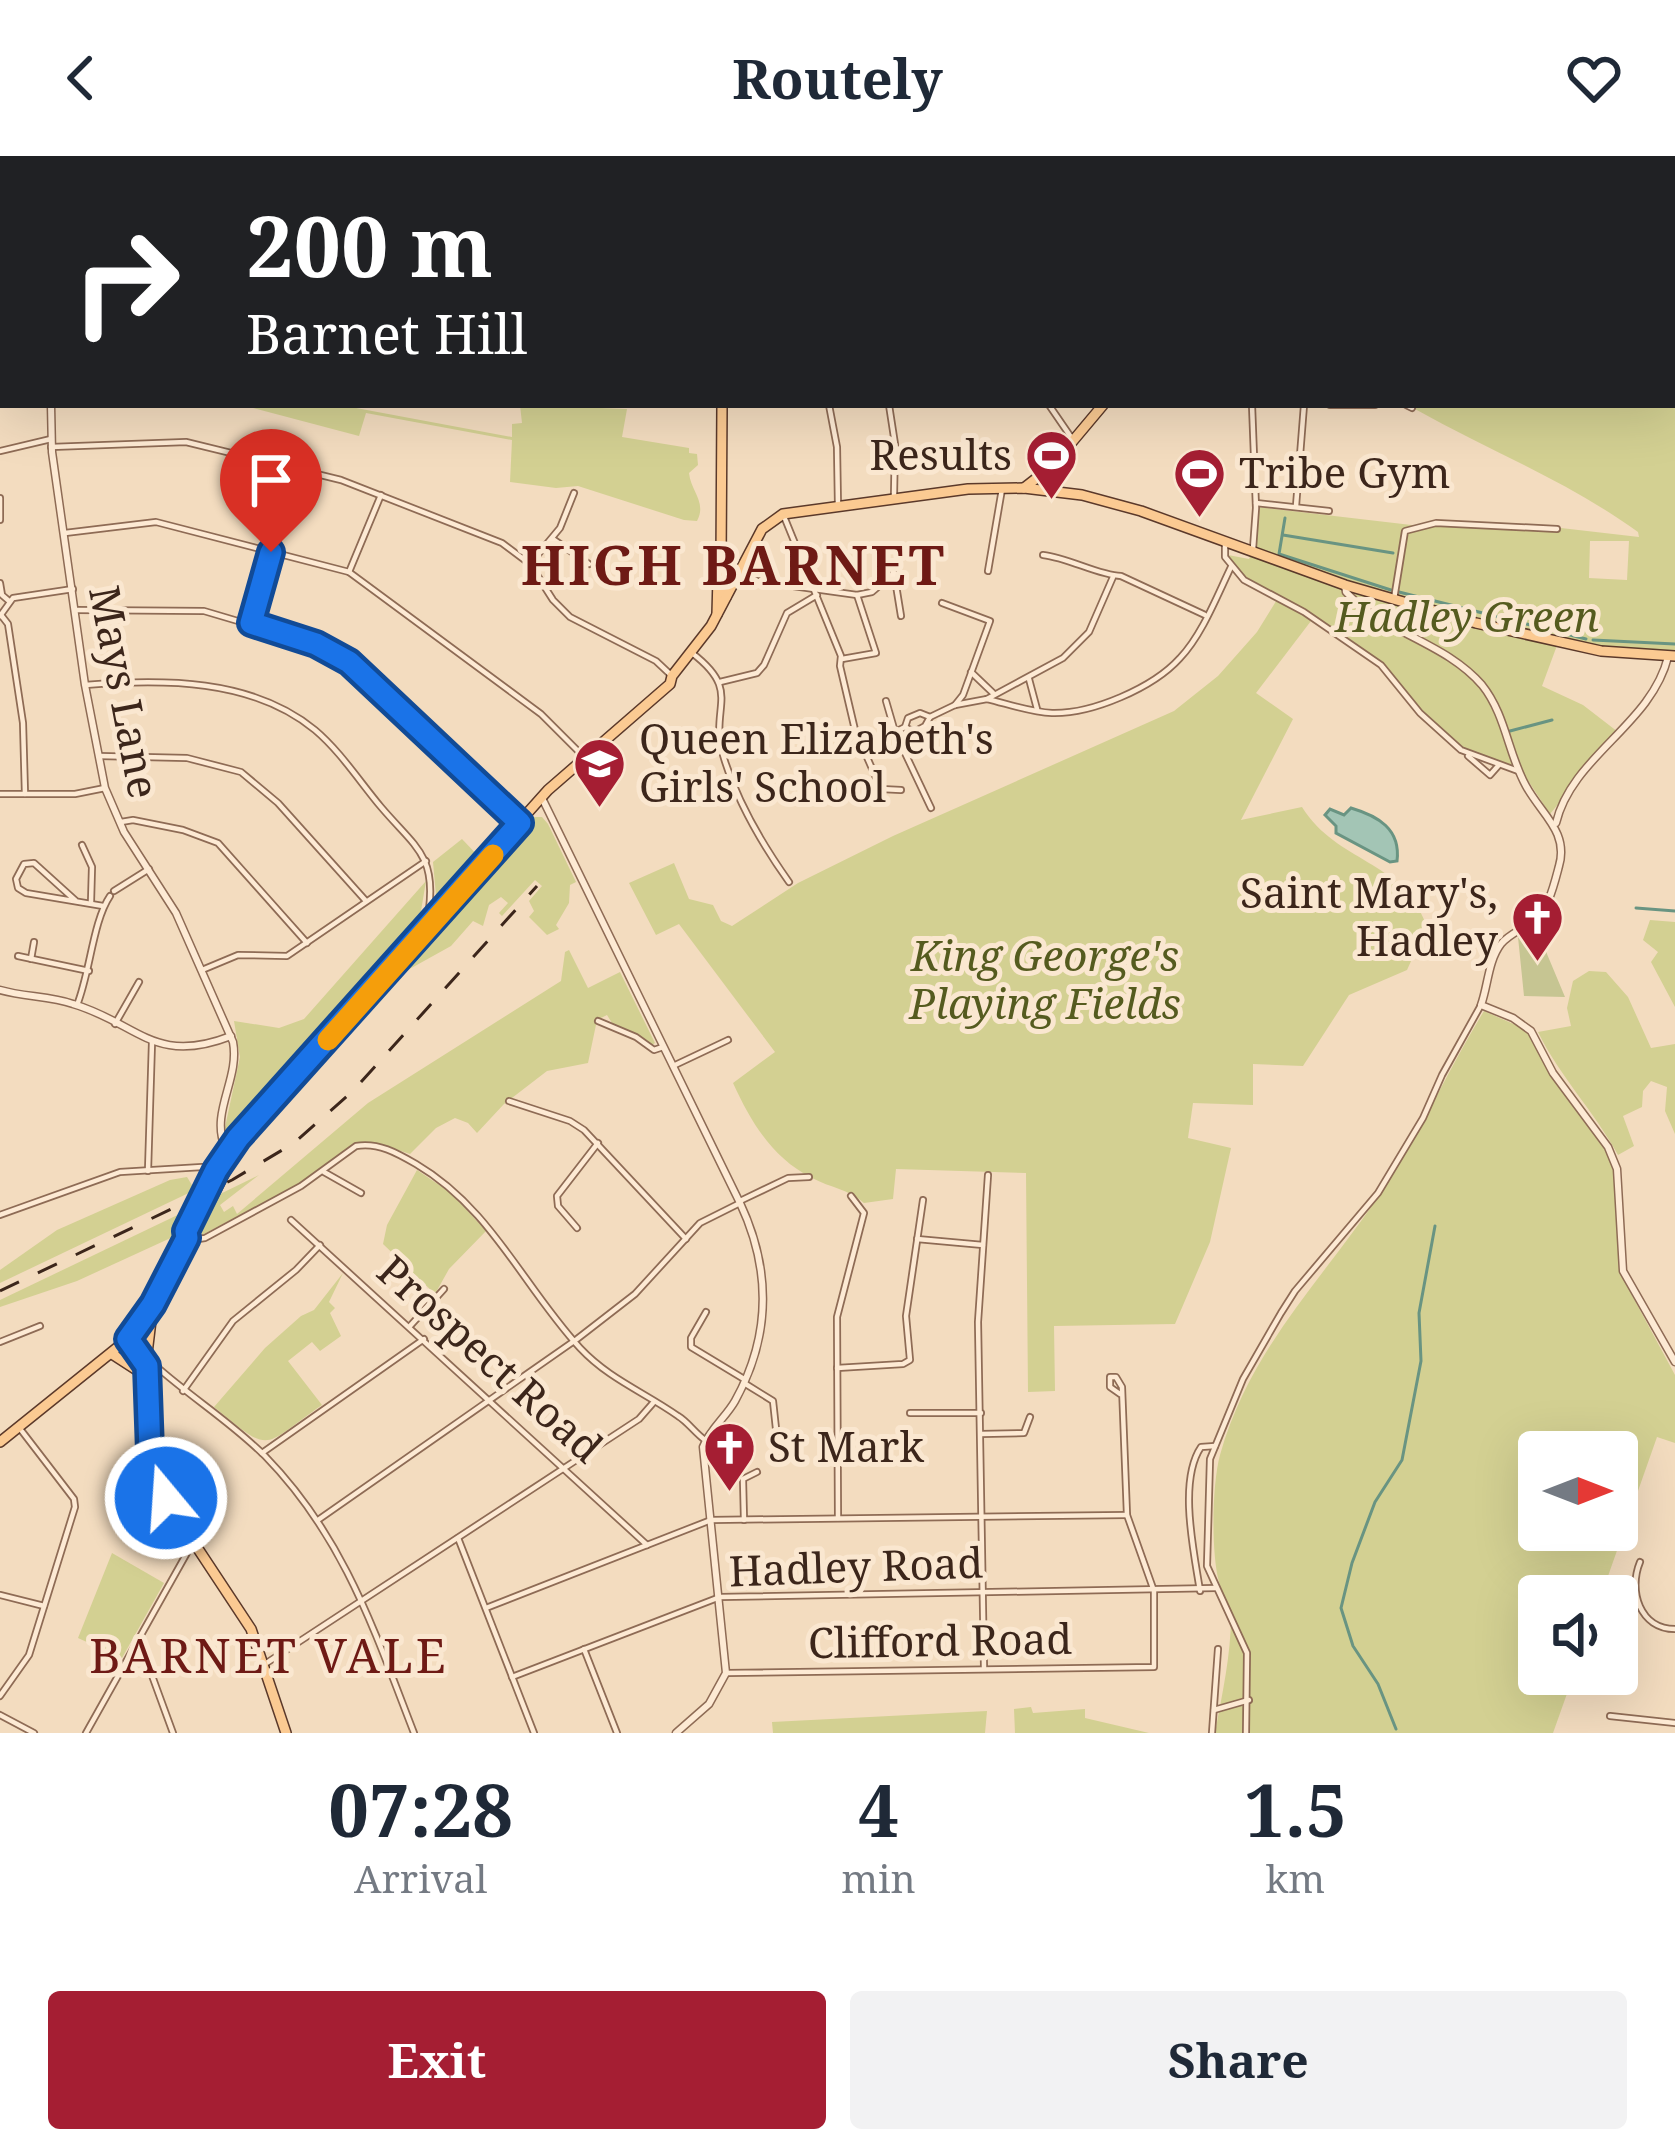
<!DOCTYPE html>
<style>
:root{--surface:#fff;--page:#f2f2f3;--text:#1f2937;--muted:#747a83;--accent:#a51e33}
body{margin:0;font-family:"Noto Serif",serif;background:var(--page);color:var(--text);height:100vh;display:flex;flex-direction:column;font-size:45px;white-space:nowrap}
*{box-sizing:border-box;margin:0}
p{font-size:39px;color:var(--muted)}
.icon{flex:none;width:66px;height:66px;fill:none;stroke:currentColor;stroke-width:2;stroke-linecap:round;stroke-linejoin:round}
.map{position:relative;height:1577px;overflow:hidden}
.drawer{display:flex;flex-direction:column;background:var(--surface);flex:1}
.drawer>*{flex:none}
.top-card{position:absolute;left:0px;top:0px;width:1677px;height:252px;box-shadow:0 12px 48px #0002;background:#202124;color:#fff;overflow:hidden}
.needle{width:78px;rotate:90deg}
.tools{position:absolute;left:1518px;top:1275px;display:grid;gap:24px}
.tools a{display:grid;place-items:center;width:120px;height:120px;border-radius:12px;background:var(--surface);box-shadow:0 12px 48px #0002;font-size:60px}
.pin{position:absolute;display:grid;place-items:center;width:102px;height:102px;color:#fff;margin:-123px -51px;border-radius:50% 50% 50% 0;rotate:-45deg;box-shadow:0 0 12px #0007}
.pin .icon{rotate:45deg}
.me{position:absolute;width:132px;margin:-66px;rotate:342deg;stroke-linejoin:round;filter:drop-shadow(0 0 9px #0008)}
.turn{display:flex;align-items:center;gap:42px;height:252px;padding:0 48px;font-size:54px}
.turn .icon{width:156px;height:156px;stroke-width:2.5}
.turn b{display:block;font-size:84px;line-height:102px}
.eta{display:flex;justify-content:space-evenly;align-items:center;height:204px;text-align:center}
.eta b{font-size:72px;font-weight:700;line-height:84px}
.action{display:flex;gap:24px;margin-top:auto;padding:24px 48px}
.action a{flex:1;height:138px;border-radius:12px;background:var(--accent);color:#fff;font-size:48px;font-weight:700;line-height:138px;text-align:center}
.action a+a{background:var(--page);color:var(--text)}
header{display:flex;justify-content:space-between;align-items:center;height:156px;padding:0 48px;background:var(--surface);font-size:54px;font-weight:700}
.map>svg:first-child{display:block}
.green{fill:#d3d092;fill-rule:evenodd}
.cemetery{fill:#c6c592}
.water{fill:#a3c5b5;stroke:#699482;stroke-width:3}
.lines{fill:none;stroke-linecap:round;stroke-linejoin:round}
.stream{stroke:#699482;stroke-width:3}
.minor-casing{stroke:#8e6b55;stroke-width:8}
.tertiary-casing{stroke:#8e6b55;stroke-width:9}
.primary-casing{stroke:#5b392a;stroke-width:12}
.minor{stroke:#fdead4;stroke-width:4.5}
.tertiary{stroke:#fdead4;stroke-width:6}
.primary{stroke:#fbca92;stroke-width:9}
.rail{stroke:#3c261b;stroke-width:3;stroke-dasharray:21 21;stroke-linecap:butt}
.route-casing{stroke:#114b97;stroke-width:30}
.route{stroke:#1a73e8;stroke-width:21}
.slow{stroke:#f59e0b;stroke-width:21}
.labels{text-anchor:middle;stroke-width:10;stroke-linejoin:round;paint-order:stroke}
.poi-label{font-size:42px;fill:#3c261b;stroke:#fae7d0;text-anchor:start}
.park-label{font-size:42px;font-style:italic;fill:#555b1f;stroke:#fae7d0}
.street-label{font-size:42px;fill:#3c261b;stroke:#fae7d0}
.quarter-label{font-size:48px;letter-spacing:3px;fill:#6e1a15;stroke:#fae7d0}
.district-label{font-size:54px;font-weight:bold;letter-spacing:3px;fill:#6e1a15;stroke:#fae7d0}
</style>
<header><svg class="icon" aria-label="back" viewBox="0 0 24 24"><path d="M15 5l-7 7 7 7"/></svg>Routely<svg class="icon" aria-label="heart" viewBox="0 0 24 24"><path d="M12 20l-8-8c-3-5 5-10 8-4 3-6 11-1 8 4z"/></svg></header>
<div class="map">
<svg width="1675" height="1577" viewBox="0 0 1675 1577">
<rect width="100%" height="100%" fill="#f3dcbf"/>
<g class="green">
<path d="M1608 0H1675V494H1630L1559 484 1542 530 1583 549 1618 576 1550 658 1521 614 1463 591 1437 572 1382 507 1314 461 1256 537 1293 563 1241 664 1302 651C1338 708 1401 702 1427 770L1407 814 1349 839 1303 910 1253 908V949L1193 947 1188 982 1231 992 1210 1086 1175 1168 1054 1170 1055 1235 1028 1236 1026 1017 896 1013 893 1043 864 1047C848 1033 831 1032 812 1022 772 1002 751 966 733 927L775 896 679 768 656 779 629 727 674 707 689 743 713 749 721 765 732 770 798 727 893 680 1174 555 1218 520 1257 476 1278 442 1243 419 1228 399 1249 403 1255 388 1258 351 1420 370 1433 366 1561 372 1639 381 1638 376C1569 326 1490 295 1415 253V249H1674V3H1601ZM1590 385H1629L1627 424 1589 422Z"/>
<path d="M242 249H340L512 281V268L522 267 520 249 627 253 622 281 689 292V297L697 298 698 309 689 317C691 336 707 346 697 365L684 364 578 330 556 332 510 326 512 284 366 257 359 280Z"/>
<polygon points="533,661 542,661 548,668 576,726 570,729 569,747 556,769 559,773 547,779 529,761 534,755 529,745 542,730 535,724 502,760 499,757 508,747 501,741 489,749 483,770 473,765 451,790 397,820"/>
<polygon points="462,683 481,703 437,750 433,706"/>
<polygon points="426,725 418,773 235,978 224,976 240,901 234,865 279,872 304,863"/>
<polygon points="1650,764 1675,766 1675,851 1651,806 1658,796 1643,784"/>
<polygon points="569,794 588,832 620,816 655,887 652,889 612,867 607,859 597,864 588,907 547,915 504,948 477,977 468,967 455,962 436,972 410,998 373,986 353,988 299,1028 202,1079 200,1072 216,1040 259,1019 220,1049 224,1056 233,1050 237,1058 368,947 561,825 565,796"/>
<path d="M1589 815 1606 816 1628 841 1651 892 1675 888V978L1665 955 1667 931 1651 925 1643 935 1642 951 1623 960 1634 990 1618 999C1594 955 1560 921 1538 876L1571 870 1567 852 1573 825Z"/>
<path d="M1484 855 1527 874 1605 991 1615 1017 1620 1117 1675 1219V1287L1657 1281 1601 1440H1539V1518H1574L1553 1577H1215C1222 1539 1231 1499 1231 1460 1230 1447 1222 1438 1219 1426 1211 1397 1212 1328 1220 1299 1251 1189 1326 1121 1386 1029 1422 973 1449 912 1484 855ZM1539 1296H1617V1374H1539Z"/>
<polygon points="417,1014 451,1037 486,1075 449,1113 435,1138 383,1088 387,1069"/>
<polygon points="187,1021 195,1034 0,1127 0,1114 57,1074 170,1024"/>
<polygon points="188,1054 175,1080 77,1125 0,1151 0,1144"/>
<path d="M343 1117 329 1146 335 1152 330 1157 341 1180 320 1195 312 1186 288 1205 322 1249C261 1291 273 1300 214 1251L265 1192 301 1160 314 1154Z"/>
<polygon points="112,1397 164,1427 122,1502 78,1482"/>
<polygon points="1031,1551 1033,1557 1085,1553 1085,1562 1149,1577 1015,1577 1014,1553"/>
<polygon points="987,1555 985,1577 773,1577 772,1566"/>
</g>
<polygon class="cemetery" points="1542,774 1547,798 1565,841 1524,840 1518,781"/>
<path class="water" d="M1351 652C1378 660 1401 673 1397 705L1390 706 1336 677V670L1325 659 1330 653 1344 659Z"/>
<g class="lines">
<g class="stream">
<polyline points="1285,362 1279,398 1394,435"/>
<polyline points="1283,379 1393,397"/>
<polyline points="1399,436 1586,483"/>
<polyline points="1593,484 1675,488"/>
<polyline points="1510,575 1552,564"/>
<polyline points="1636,752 1675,755"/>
<polyline points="1396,1573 1378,1528 1353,1490 1341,1452 1352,1407 1375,1346 1402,1304 1421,1205 1419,1157 1435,1070"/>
</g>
<defs>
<g id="minor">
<polyline points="594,0 597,3"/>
<polyline points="759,0 759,3"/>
<polyline points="1032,0 1034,3"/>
<polyline points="20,3 42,0"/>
<polyline points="781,3 790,0"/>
<polyline points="844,3 846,0"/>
<polyline points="904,3 906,0"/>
<polyline points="973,3 975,0"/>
<polyline points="1194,3 1200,0"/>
<polyline points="0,15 3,13"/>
<polyline points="0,200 3,199"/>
<polyline points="829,249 837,291 838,350"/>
<polyline points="889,249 895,288 894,339"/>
<polyline points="1049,249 1073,284"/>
<polyline points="1252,249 1256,352 1253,393"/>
<polyline points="1330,249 1375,249"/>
<polyline points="1406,249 1412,252"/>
<polyline points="51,291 186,286 341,324 502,387 530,408 553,444 570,461 656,505 672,520"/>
<polyline points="0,295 51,283"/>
<polyline points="0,342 0,364"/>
<polyline points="1256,347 1329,355"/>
<polyline points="1296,350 1304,249"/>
<polyline points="783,358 841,500 840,510 855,574 881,633 901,634"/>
<polyline points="65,377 156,366 349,416 541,558 584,601"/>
<polyline points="553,383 589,408"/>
<polyline points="1225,387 1225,401 1244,424 1304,456 1381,509 1420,557 1461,594 1518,615"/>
<path d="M1043 399C1069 402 1098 419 1121 420L1205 459"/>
<polyline points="530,408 560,372 574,337"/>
<polyline points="988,415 1002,333"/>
<polyline points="349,416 381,339"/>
<polyline points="894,417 901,460"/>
<polyline points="749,424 857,439 872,436 894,417 891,412"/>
<polyline points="0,427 2,439 9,445"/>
<polyline points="1394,443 1405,375 1436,367 1557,373"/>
<polyline points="942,447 990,465 963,539 955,549"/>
<polyline points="76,454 204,455 316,488 357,512 520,666"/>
<polyline points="1,459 8,468 23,567 25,638"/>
<polyline points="0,460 13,442 73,433"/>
<polyline points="251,467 270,398"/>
<path d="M692 497C743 536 709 550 723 599 736 643 762 688 789 726"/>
<polyline points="842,503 876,497 857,439"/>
<polyline points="971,516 993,537"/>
<polyline points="1029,523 1037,553"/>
<polyline points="720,526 757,517 764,509 787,457 817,439"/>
<path d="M85 529C162 523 252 522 315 574 340 595 360 626 381 651 414 690 436 699 429 753L433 759"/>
<path d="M987 543C1008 548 1030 556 1052 557 1092 558 1153 532 1180 502 1202 479 1217 440 1231 411"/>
<polyline points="886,545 895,576 931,652"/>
<polyline points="905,571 914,576 925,570 930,561"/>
<polyline points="895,576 905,571 908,562 920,557 930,561 955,549 987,543 1063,502 1089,476 1113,421"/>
<polyline points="99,600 187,602 241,616 278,647 366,745"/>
<polyline points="1468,600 1490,619 1498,610"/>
<polyline points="0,638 75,638 105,632"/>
<polyline points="121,666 133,664 183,674 218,687 307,787"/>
<polyline points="82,689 92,711 91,746"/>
<polyline points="114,735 149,713"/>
<polyline points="76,745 34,707 24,708 16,723 18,732 26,737 103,750"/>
<polyline points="18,800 89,815"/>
<polyline points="31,803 34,786"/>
<polyline points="202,814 238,799 287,800 426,705"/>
<path d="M77 849C90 817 93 765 110 740"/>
<polyline points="598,865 636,881 654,894 663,891"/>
<polyline points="115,868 139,826"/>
<polyline points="673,910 728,884"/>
<polyline points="509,945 570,965 584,974 686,1083"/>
<polyline points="148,1015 152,886"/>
<polyline points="324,1016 361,1037"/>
<polyline points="740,1045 788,1022 809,1021"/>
<polyline points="0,1059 120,1016 202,1011 214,1013"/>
<polyline points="291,1064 647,1389"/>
<polyline points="577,1072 558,1050 557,1040 598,987"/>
<polyline points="917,1083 983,1089"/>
<path d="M192 1084 205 1082 301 1030 356 990C378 986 397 997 416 1008 491 1052 523 1130 580 1192 609 1223 644 1236 678 1260 688 1266 695 1277 705 1284"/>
<polyline points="706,1156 691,1182 691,1191 744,1223"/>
<polyline points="410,1170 444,1133"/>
<polyline points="0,1186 40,1170"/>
<path d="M157 1211C192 1242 232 1267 265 1300 344 1381 374 1474 414 1577"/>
<polyline points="837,1212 903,1208 910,1204 906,1160 923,1044"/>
<polyline points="744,1227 773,1245 777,1282"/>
<polyline points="183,1235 233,1165 296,1114 320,1089"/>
<polyline points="910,1257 981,1257"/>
<polyline points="981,1278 1024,1277 1030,1261"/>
<polyline points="262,1297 424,1183"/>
<polyline points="838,1362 837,1161 864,1057 851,1040"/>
<polyline points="318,1364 577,1183 635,1138 700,1067 738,1048"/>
<polyline points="744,1364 743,1323 757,1316"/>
<polyline points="458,1382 534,1577"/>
<path d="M1640 1406C1628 1435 1640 1473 1675 1473"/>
<path d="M1200 1435C1194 1396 1178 1325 1201 1291L1215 1290"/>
<polyline points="0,1439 44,1450"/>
<polyline points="486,1452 711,1364 1127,1359"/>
<polyline points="137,1488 143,1495 173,1577"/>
<polyline points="584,1493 617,1577"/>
<polyline points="265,1508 639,1263 653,1247"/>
<polyline points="984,1511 978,1166 988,1019"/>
<polyline points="727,1517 1154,1511 1154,1435 1127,1359 1122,1231 1116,1221 1110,1221 1110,1231 1120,1238"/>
<polyline points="512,1521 720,1441 1216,1432"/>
<polyline points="0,1540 29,1499 75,1351 74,1343 21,1274"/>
<polyline points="1214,1554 1249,1544"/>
<polyline points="0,1559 34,1577"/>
<polyline points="1610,1560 1675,1567"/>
<polyline points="86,1577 192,1388"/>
<polyline points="1212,1577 1218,1493"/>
<polyline points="1246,1577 1247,1497 1207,1410 1210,1303 1243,1223 1281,1157 1295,1135 1378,1037 1423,962 1442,919 1481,849"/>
</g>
<g id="tertiary">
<polyline points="0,52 3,60"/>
<path d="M51 249 52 296 85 529 105 632 124 676 176 757 233 886C240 923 210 956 225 991L231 993"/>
<path d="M1345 429 1346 436C1384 477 1445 486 1482 529 1506 559 1508 598 1526 630 1541 658 1569 676 1559 710 1554 729 1548 756 1531 767 1521 774 1509 778 1501 788 1488 805 1488 830 1481 849L1513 862 1531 875 1553 917 1608 991 1617 1013 1623 1115 1675 1206"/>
<path d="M542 642 740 1047C771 1113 771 1180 735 1245 726 1261 710 1273 703 1291L726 1517 709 1548 676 1577"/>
<path d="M1556 667C1572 600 1651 569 1668 501"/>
<path d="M0 834C24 841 50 840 73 848 138 867 154 910 231 880"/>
</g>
<g id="primary">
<polyline points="721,0 721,3"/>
<polyline points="1588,3 1595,0"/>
<polyline points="722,249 721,405 726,441"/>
<polyline points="1024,332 1051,311 1103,249"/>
<polyline points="717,458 718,421"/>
<polyline points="187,1082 186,1075 232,988 548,634 670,528 672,520 711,470 762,373 783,358 968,333 1024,332 1082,339 1141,355 1345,429 1476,467 1601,495 1675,500"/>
<polyline points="128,1183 142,1198 147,1210 146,1268 156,1321 177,1361 251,1473 286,1577"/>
<polyline points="112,1198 146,1220"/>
<polyline points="146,1206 153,1148"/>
<polyline points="0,1286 128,1183 193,1078 245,978"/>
</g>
</defs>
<use href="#minor" class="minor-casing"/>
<use href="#tertiary" class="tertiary-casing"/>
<use href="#primary" class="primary-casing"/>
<use href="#minor" class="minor"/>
<use href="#tertiary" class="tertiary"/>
<use href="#primary" class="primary"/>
<polyline class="rail" points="0,1135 232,1024 294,987 353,935 537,730"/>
</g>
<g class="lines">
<defs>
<polyline id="route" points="166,1342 150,1295 147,1210 128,1183 153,1148 187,1082 186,1075 216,1014 238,982 520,667 349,506 316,488 251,467 271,396"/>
</defs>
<use href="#route" class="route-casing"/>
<use href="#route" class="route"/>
<polyline class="slow" points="328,884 493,699"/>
</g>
<defs>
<symbol id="stadium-pin" viewBox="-11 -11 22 30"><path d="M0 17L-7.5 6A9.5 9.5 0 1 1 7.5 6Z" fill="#a51e33" stroke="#fae7d0"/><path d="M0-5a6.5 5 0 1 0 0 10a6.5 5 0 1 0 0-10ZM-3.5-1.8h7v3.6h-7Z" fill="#fff"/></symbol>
<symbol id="school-pin" viewBox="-11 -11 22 30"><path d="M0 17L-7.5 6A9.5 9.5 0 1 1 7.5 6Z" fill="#a51e33" stroke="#fae7d0"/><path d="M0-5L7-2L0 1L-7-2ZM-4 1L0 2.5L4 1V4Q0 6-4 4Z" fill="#fff"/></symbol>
<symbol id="church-pin" viewBox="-11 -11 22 30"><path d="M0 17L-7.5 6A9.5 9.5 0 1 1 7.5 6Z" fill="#a51e33" stroke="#fae7d0"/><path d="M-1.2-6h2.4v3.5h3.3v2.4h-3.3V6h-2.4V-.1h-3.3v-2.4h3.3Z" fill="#fff"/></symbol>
</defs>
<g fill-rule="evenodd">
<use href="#stadium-pin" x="1022" y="270" width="59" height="81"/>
<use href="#stadium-pin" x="1170" y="288" width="59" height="81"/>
<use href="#school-pin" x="570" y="578" width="59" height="81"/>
<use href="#church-pin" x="1508" y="732" width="59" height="81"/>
<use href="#church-pin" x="700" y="1262" width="59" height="81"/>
</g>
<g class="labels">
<g class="poi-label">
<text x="1012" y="314" text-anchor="end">Results</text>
<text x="1239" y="332">Tribe Gym</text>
<text x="639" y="598">Queen Elizabeth's<tspan x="639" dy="48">Girls' School</tspan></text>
<text x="1498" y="752" text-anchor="end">Saint Mary's,<tspan x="1498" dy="48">Hadley</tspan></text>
<text x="768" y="1306">St Mark</text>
</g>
<g class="park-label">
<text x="1467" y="476">Hadley Green</text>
<text x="1045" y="815">King George's<tspan x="1045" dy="48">Playing Fields</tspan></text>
</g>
<g class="street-label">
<text transform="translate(124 536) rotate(79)" y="15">Mays Lane</text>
<text transform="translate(490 1203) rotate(42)" y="15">Prospect Road</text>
<text transform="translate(856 1411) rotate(-2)" y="15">Hadley Road</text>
<text transform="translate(940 1485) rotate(-1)" y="15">Clifford Road</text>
</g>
<g class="quarter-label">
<text x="269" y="1517">BARNET VALE</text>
</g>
<g class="district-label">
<text x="734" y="429">HIGH BARNET</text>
</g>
</g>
</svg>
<div class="tools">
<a><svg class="needle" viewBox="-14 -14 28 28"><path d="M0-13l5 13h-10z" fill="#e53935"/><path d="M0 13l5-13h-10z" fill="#747a83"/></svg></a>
<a><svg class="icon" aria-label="sound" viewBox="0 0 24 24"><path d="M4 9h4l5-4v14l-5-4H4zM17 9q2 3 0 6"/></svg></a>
</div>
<div class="pin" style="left:271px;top:396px;background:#d93025"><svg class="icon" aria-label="arrive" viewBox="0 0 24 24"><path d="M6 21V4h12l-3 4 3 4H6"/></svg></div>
<svg class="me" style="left:166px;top:1342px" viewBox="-20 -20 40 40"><circle r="17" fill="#1a73e8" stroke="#fff" stroke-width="3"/><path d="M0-11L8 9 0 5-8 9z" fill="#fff"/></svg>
<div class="top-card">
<div class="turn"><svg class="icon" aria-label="right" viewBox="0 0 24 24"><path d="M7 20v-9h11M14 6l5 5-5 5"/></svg><div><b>200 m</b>Barnet Hill</div></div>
</div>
</div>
<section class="drawer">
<div class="eta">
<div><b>07:28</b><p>Arrival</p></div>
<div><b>4</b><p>min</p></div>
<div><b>1.5</b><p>km</p></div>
</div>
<div class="action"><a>Exit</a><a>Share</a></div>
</section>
